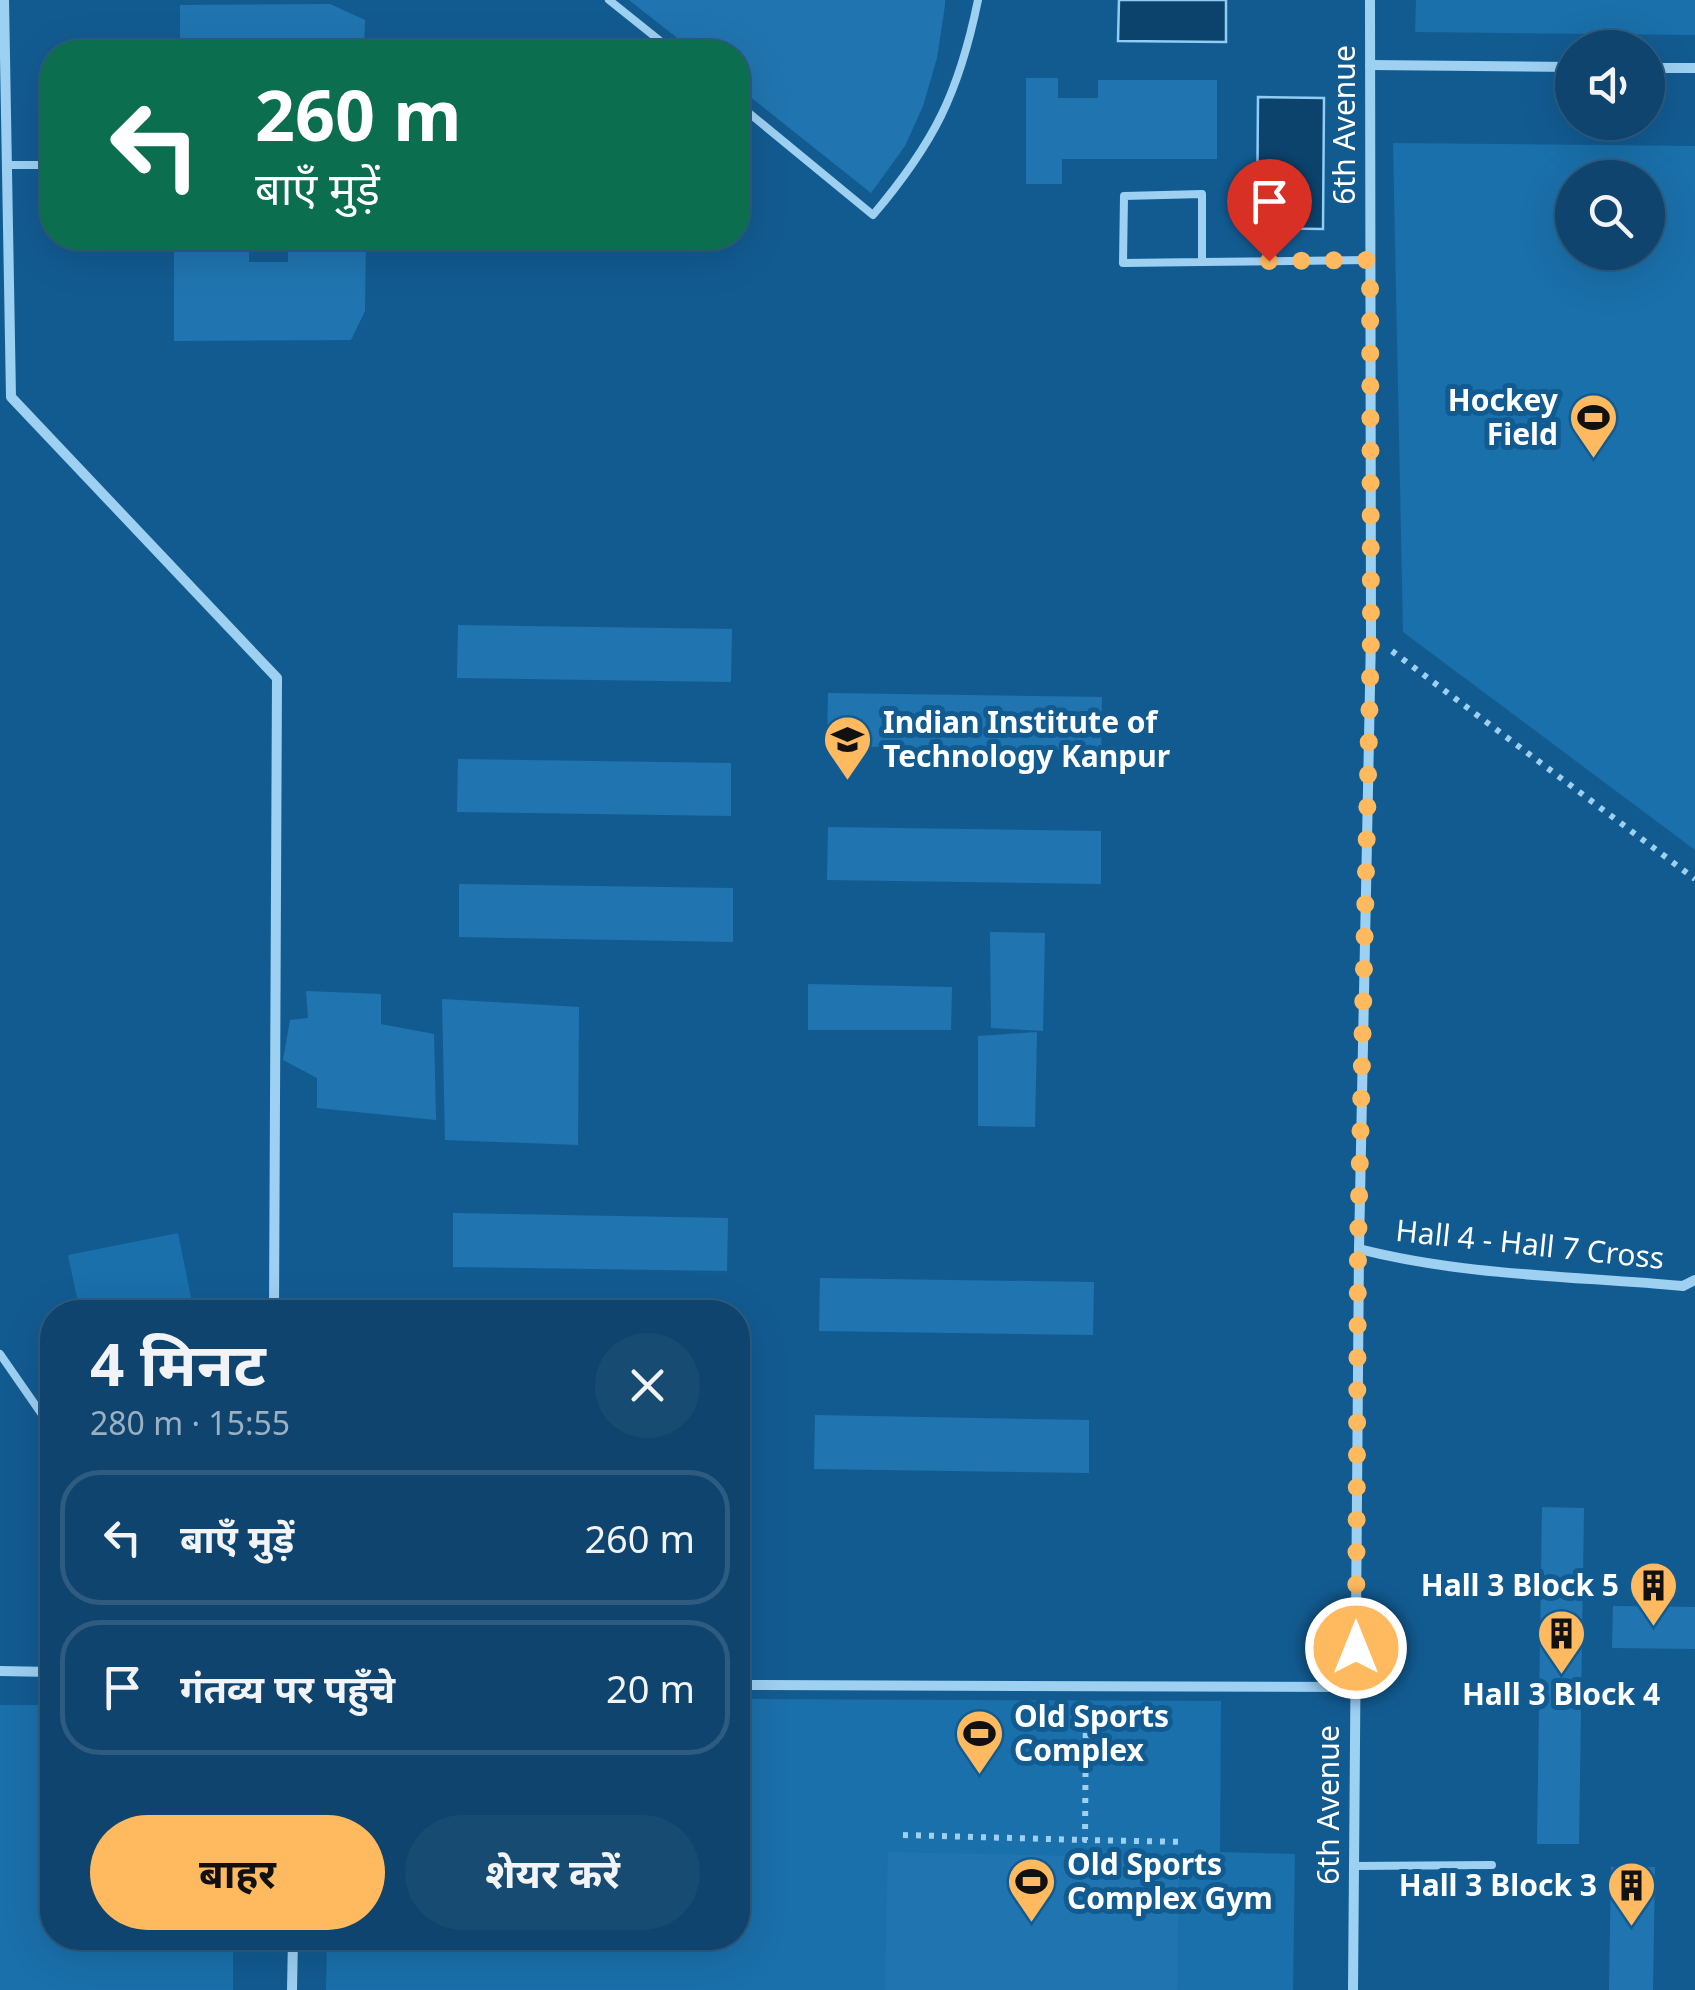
<!DOCTYPE html>
<html lang="hi">
<meta charset="utf-8">
<style>
:root{--surface:#0e446d;--page:#174b72;--text:#f1f3f6;--muted:#9bb0c2;--line:#2e5c80;--accent:#ffba5f}
body{margin:0;font-family:"Noto Sans","Noto Sans Devanagari",sans-serif;background:var(--page);color:var(--text);height:100vh;display:flex;flex-direction:column;font-size:38px;white-space:nowrap}
*{box-sizing:border-box;margin:0}
p{font-size:32px;color:var(--muted)}
.icon{flex:none;width:55px;height:55px;fill:none;stroke:currentColor;stroke-width:2;stroke-linecap:round;stroke-linejoin:round}
.map{position:relative;flex:1;overflow:hidden}
.details{position:absolute;left:40px;top:1300px;width:710px;height:650px;display:flex;flex-direction:column;background:var(--surface);border-radius:40px;box-shadow:0 10px 40px #0002,0 0 0 2px var(--line)}
.details>*{flex:none}
.banner{position:absolute;left:40px;top:40px;width:710px;height:210px;border-radius:40px;box-shadow:0 10px 40px #0002,0 0 0 2px var(--line);background:#0b6e4f;color:#fff;overflow:hidden}
.fabs{position:absolute;left:1555px;top:30px;display:grid;gap:20px}
.fabs a{display:grid;place-items:center;width:110px;height:110px;border-radius:50%;background:var(--surface);box-shadow:0 10px 40px #0002,0 0 0 2px var(--line);font-size:50px}
.pin{position:absolute;display:grid;place-items:center;width:85px;height:85px;color:#fff;margin:-102px -42px;border-radius:50% 50% 50% 0;rotate:-45deg;box-shadow:0 0 10px #0007}
.pin .icon{rotate:45deg}
.me{position:absolute;width:110px;margin:-55px;rotate:0deg;stroke-linejoin:round;filter:drop-shadow(0 0 8px #0008)}
.turn{display:flex;align-items:center;gap:35px;height:210px;padding:0 50px;font-size:45px}
.turn .icon{width:130px;height:130px;stroke-width:2.5}
.turn b{display:block;font-size:70px;line-height:85px}
.round{display:grid;place-items:center;flex:none;width:105px;height:105px;border-radius:52px;background:var(--page)}
.headline{display:flex;align-items:center;justify-content:space-between;height:170px;padding:0 50px}
h1{font-size:60px;font-weight:700;line-height:75px}
.cta{display:flex;gap:20px;margin-top:auto;padding:20px 50px}
.cta a{flex:1;height:115px;border-radius:60px;background:var(--accent);color:#111;font-size:40px;font-weight:700;line-height:115px;text-align:center}
.cta a+a{background:var(--page);color:var(--text)}
ul{padding:0;list-style:none}
li{display:flex;align-items:center;gap:30px;height:135px;margin:0 20px 15px;padding:0 30px;border:5px solid var(--line);border-radius:40px}
li div{flex:1}
li b{display:block;font-size:38px}
li em{font-style:normal}
.map>svg:first-child{display:block}
.green{fill:#1a70ab;fill-rule:evenodd}
.water{fill:#0b436d;stroke:#90cdf5;stroke-width:2.5}
.building{fill:#2075b0}
.lines{fill:none;stroke-linecap:round;stroke-linejoin:round}
.path{stroke:#9ed0f2;stroke-width:6;stroke-dasharray:5 8;stroke-linecap:butt}
.service{stroke:#9ed0f2;stroke-width:8}
.minor{stroke:#9ed0f2;stroke-width:10}
.route{stroke:#ffba5f;stroke-width:18;stroke-dasharray:0 32.4}
.labels{text-anchor:middle;stroke-width:10;stroke-linejoin:round;paint-order:stroke}
.street-label{font-size:30px;fill:#fff;stroke:#125b91}
.poi-label{font-size:30px;font-weight:bold;fill:#fff;stroke:#125b91;text-anchor:end}
</style>
<div class="map">
<svg width="1695" height="1990" viewBox="0 0 1695 1990">
<rect width="100%" height="100%" fill="#125b91"/>
<g class="green">
<polygon points="1416,0 1695,0 1695,35 1415,32"/>
<path d="M1393 143 1695 146V850L1403 632ZM1572 178H1648V252H1572Z"/>
<polygon points="178,1233 194,1312 80,1312 68,1255"/>
<polygon points="738,1699 1221,1701 1220,1852 1295,1854 1293,1990 326,1990 327,1938 738,1938"/>
<polygon points="0,1705 52,1705 52,1938 233,1938 233,1990 0,1990"/>
</g>
<g class="water">
<polygon points="1119,0 1226,0 1226,42 1118,41"/>
<polygon points="1258,97 1324,98 1323,229 1257,228"/>
</g>
<g class="building">
<polygon points="629,0 945,0 945,5 937,58 923,106 905,146 871,193 738,87 738,52 695,52"/>
<polygon points="330,4 365,20 364,52 180,52 180,5"/>
<polygon points="1026,78 1058,78 1058,98 1098,98 1098,80 1217,80 1217,159 1062,159 1062,184 1026,184"/>
<polygon points="174,238 249,238 249,262 288,262 288,238 366,238 365,311 351,340 174,341"/>
<polygon points="458,625 732,629 731,682 457,678"/>
<polygon points="828,693 1102,697 1101,751 827,746"/>
<polygon points="458,759 731,763 731,816 457,812"/>
<polygon points="828,827 1101,831 1101,884 827,880"/>
<polygon points="459,884 733,888 733,942 459,937"/>
<polygon points="990,932 1045,933 1043,1031 991,1028"/>
<polygon points="808,984 952,987 951,1030 808,1030"/>
<polygon points="306,991 381,994 381,1024 434,1034 436,1120 317,1108 317,1078 283,1060 290,1020 308,1018"/>
<polygon points="442,999 579,1007 578,1145 445,1140"/>
<polygon points="1037,1032 1035,1127 978,1126 978,1036"/>
<polygon points="453,1213 728,1218 727,1271 453,1267"/>
<polygon points="820,1278 1094,1282 1093,1335 819,1331"/>
<polygon points="815,1415 1089,1420 1089,1473 814,1469"/>
<polygon points="1542,1507 1584,1508 1579,1844 1537,1844"/>
<polygon points="1613,1606 1695,1607 1695,1649 1612,1648"/>
<polygon points="888,1852 1179,1858 1177,1990 885,1990"/>
<polygon points="1611,1867 1655,1867 1653,1990 1609,1990"/>
</g>
<g class="lines">
<g class="path">
<polyline points="1392,651 1695,879"/>
<polyline points="1086,1707 1085,1840 1185,1842"/>
<polyline points="903,1835 1085,1840"/>
</g>
<g class="service">
<polyline points="609,0 674,52"/>
<path d="M738 104 873 215C934 143 959 93 978 0"/>
<polyline points="7,165 52,165"/>
<polyline points="1202,262 1123,263 1124,196 1202,194 1202,262 1370,260"/>
<polyline points="0,1354 52,1429"/>
<polyline points="1354,1866 1492,1865"/>
</g>
<g class="minor">
<polyline points="4,0 11,397 277,678 274,1312"/>
<polyline points="1370,65 1572,67"/>
<polyline points="1648,68 1695,68"/>
<path d="M1359 1249C1465 1276 1574 1276 1683 1286L1695 1280"/>
<polyline points="0,1671 52,1672"/>
<polyline points="738,1685 1355,1687"/>
<polyline points="292,1990 293,1938"/>
<polyline points="1353,1990 1359,1249 1371,636 1370,0"/>
</g>
</g>
<g class="lines">
<polyline class="route" points="1269,261 1370,260 1371,636 1358,1249 1356,1648"/>
</g>
<defs>
<symbol id="stadium-pin" viewBox="-11 -11 22 30"><path d="M0 17L-7.5 6A9.5 9.5 0 1 1 7.5 6Z" fill="#ffba5f" stroke="#125b91"/><path d="M0-5a6.5 5 0 1 0 0 10a6.5 5 0 1 0 0-10ZM-3.5-1.8h7v3.6h-7Z" fill="#111"/></symbol>
<symbol id="university-pin" viewBox="-11 -11 22 30"><path d="M0 17L-7.5 6A9.5 9.5 0 1 1 7.5 6Z" fill="#ffba5f" stroke="#125b91"/><path d="M0-5L7-2L0 1L-7-2ZM-4 1L0 2.5L4 1V4Q0 6-4 4Z" fill="#111"/></symbol>
<symbol id="building-pin" viewBox="-11 -11 22 30"><path d="M0 17L-7.5 6A9.5 9.5 0 1 1 7.5 6Z" fill="#ffba5f" stroke="#125b91"/><path d="M-4-6H4V6H1V3H-1V6H-4ZM-2.5-4.3h1.7v1.8h-1.7ZM.8-4.3h1.7v1.8H.8ZM-2.5-1h1.7V.8h-1.7ZM.8-1h1.7V.8H.8Z" fill="#111"/></symbol>
</defs>
<g fill-rule="evenodd">
<use href="#stadium-pin" x="1566" y="390" width="55" height="75"/>
<use href="#university-pin" x="820" y="712" width="55" height="75"/>
<use href="#building-pin" x="1626" y="1558" width="55" height="75"/>
<use href="#building-pin" x="1534" y="1606" width="55" height="75"/>
<use href="#stadium-pin" x="952" y="1706" width="55" height="75"/>
<use href="#stadium-pin" x="1004" y="1854" width="55" height="75"/>
<use href="#building-pin" x="1604" y="1858" width="55" height="75"/>
</g>
<g class="labels">
<g class="street-label">
<text transform="translate(1345 125) rotate(-90)" y="10">6th Avenue</text>
<text transform="translate(1530 1245) rotate(6)" y="10">Hall 4 - Hall 7 Cross</text>
<text transform="translate(1329 1805) rotate(-90)" y="10">6th Avenue</text>
</g>
<g class="poi-label">
<text x="1558" y="411">Hockey<tspan x="1558" dy="34">Field</tspan></text>
<text x="883" y="733" text-anchor="start">Indian Institute of<tspan x="883" dy="34">Technology Kanpur</tspan></text>
<text x="1619" y="1596">Hall 3 Block 5</text>
<text x="1561" y="1705" text-anchor="middle">Hall 3 Block 4</text>
<text x="1014" y="1727" text-anchor="start">Old Sports<tspan x="1014" dy="34">Complex</tspan></text>
<text x="1067" y="1875" text-anchor="start">Old Sports<tspan x="1067" dy="34">Complex Gym</tspan></text>
<text x="1597" y="1896">Hall 3 Block 3</text>
</g>
</g>
</svg>
<div class="fabs">
<a><svg class="icon" aria-label="sound" viewBox="0 0 24 24"><path d="M4 9h4l5-4v14l-5-4H4zM17 9q2 3 0 6"/></svg></a>
<a><svg class="icon" aria-label="search" viewBox="0 0 24 24"><circle cx="10" cy="10" r="6"/><path d="M15 15l6 6"/></svg></a>
</div>
<div class="pin" style="left:1269px;top:261px;background:#d93025"><svg class="icon" aria-label="arrive" viewBox="0 0 24 24"><path d="M6 21V4h12l-3 4 3 4H6"/></svg></div>
<svg class="me" style="left:1356px;top:1648px" viewBox="-20 -20 40 40"><circle r="17" fill="#ffba5f" stroke="#fff" stroke-width="3"/><path d="M0-11L8 9 0 5-8 9z" fill="#fff"/></svg>
<div class="banner">
<div class="turn"><svg class="icon" aria-label="left" viewBox="0 0 24 24"><path d="M17 20v-9H6M10 6l-5 5 5 5"/></svg><div><b>260 m</b>बाएँ मुड़ें</div></div>
</div>
<section class="details">
<div class="headline"><div><h1>4 मिनट</h1><p>280 m · 15:55</p></div><a class="round"><svg class="icon" aria-label="close" viewBox="0 0 24 24"><path d="M6 6l12 12M18 6L6 18"/></svg></a></div>
<ul>
<li><svg class="icon" aria-label="left" viewBox="0 0 24 24"><path d="M17 20v-9H6M10 6l-5 5 5 5"/></svg><div><b>बाएँ मुड़ें</b></div><em>260 m</em></li>
<li><svg class="icon" aria-label="arrive" viewBox="0 0 24 24"><path d="M6 21V4h12l-3 4 3 4H6"/></svg><div><b>गंतव्य पर पहुँचे</b></div><em>20 m</em></li>
</ul>
<div class="cta"><a>बाहर</a><a>शेयर करें</a></div>
</section>
</div>
